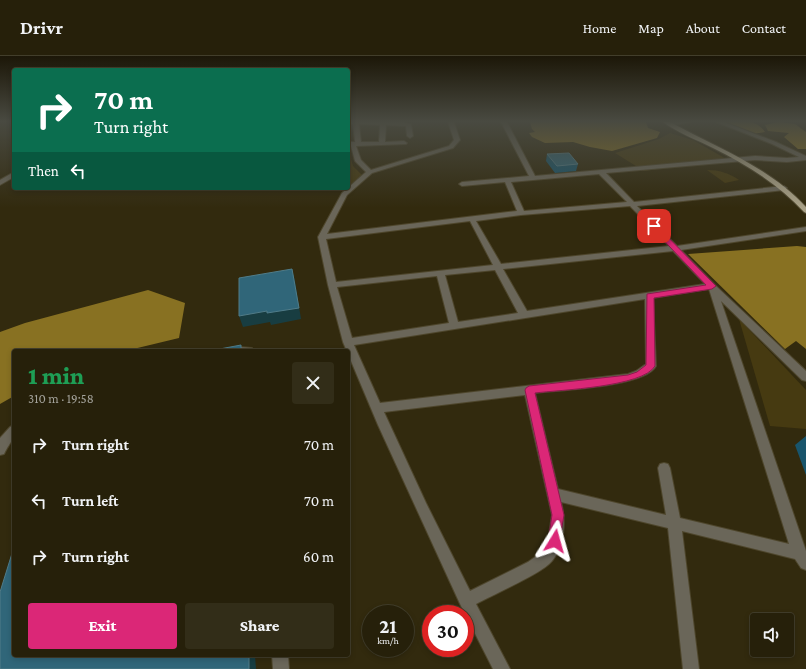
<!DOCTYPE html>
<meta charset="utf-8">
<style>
:root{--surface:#26200a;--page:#322d18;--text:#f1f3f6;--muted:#a4a39c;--line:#423e2b;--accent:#db2777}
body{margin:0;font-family:"Crimson Pro",serif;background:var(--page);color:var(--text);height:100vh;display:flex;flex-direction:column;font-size:15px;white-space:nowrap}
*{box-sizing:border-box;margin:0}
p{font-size:13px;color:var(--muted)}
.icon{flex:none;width:22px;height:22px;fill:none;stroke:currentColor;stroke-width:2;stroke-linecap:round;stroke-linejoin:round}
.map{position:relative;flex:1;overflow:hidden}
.side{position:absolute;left:12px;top:293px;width:338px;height:308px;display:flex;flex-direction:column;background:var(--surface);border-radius:4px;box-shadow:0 2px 6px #0003,0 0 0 1px var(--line)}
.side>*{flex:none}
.banner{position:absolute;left:12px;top:12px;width:338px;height:122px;border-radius:4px;box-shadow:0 2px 6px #0003,0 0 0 1px var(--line);background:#0b6e4f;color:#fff;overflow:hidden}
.controls{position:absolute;left:750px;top:557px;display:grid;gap:8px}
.controls a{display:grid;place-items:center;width:44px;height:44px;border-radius:4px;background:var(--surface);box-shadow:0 2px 6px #0003,0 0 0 1px var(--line);font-size:20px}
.speed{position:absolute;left:362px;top:549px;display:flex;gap:8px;font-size:20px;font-weight:700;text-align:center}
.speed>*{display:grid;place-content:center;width:52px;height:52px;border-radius:50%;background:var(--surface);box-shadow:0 2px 6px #0003,0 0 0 1px var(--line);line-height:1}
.speed small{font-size:10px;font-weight:400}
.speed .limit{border:6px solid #d22;background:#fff;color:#111}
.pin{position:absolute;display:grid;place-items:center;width:34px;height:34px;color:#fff;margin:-17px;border-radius:8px;box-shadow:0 2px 6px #0006}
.me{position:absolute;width:44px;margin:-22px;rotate:8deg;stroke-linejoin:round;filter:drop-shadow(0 0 3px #0008)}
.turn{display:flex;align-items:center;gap:14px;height:84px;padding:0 16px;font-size:18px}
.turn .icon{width:52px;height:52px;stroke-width:2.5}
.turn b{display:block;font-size:28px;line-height:34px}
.then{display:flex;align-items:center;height:38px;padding:0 16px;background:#0003;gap:8px;font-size:15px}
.round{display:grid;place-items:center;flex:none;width:42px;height:42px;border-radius:4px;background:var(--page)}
.headline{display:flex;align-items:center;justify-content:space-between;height:68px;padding:0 16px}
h1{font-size:24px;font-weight:800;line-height:30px;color:#1e9e55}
.primary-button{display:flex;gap:8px;margin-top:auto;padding:8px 16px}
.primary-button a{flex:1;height:46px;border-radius:4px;background:var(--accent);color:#fff;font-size:16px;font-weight:800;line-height:46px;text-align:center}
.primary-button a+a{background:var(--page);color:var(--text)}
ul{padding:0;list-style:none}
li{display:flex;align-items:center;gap:12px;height:56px;padding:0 16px}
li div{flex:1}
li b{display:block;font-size:15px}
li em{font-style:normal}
header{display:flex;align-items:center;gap:24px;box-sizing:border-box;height:56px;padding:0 20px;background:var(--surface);border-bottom:1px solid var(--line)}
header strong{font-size:19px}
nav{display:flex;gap:22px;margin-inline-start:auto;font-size:14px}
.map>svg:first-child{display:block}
.green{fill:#463a11}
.water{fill:#887122}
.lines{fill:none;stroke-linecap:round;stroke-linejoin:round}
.minor-casing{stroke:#4e462c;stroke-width:2}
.major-casing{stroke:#4e462c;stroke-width:2}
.minor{fill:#6a6659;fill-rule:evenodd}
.major{fill:#a9a187;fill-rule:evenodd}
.wall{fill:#18556c}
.shaded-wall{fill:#183d41}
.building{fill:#306679;stroke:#507c89}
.route{fill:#db2777;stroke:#8e194d}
</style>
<header>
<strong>Drivr</strong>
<nav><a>Home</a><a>Map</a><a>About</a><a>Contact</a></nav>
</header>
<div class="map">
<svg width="806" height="613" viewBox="0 0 806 613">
<rect width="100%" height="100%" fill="#322a0e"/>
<g class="green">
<polygon points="670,77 693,84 728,104 644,115 615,97 659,83"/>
<polygon points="348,93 353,110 363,120 348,130"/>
<path d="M707 114C719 114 729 117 739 124L725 127Z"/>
<polygon points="739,263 806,334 806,373 770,370"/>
</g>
<g class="water">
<polygon points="530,66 646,66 648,72 660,76 657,82 612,95 590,91 573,86 545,87 532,81 529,77 535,76 532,73"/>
<path d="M725 66C741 66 756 62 765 76L752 78Z"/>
<polygon points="778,66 795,68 806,76 806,93 798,93 784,81 789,77 768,75 765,69"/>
<polygon points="797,190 806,191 806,293 796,285 785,293 688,198"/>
<polygon points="148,234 185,247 179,282 125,295 14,295 14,340 0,348 0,276 25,267"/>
</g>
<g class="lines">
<defs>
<g id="minor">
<path d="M348 66H402L411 68 413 80 410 82 407 80 406 70 386 69 385 86 404 85 407 87 406 88 356 90 361 104 371 114 449 90 454 84 448 66H454L460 84 453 92 372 117 347 139 327 178 517 155 505 126 462 130 459 128 462 126 529 120 501 66H507L535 120 755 100 787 102 799 101 772 88 716 66H724L776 86 806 100V104L787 106 755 104 606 117 634 146 784 130 787 132 784 134 637 150 677 190 806 171V175L681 194 716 230 806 315V325L802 324 721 245 806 495V514L801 512 795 503 682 475 699 613H683L668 472 561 446C566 465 565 489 552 505 543 517 492 539 476 548L510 613H493L461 550 378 369 343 286 328 229 318 181 342 137 366 116 355 105 351 90H348V86H355L353 68H348ZM359 68 380 69 379 86H361ZM599 118 627 146 524 155 511 126ZM630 150 669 190 501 208 476 165 521 159ZM470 165 493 209 336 226 326 183ZM673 195 705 228 527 255 503 213ZM495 214 518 257 458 266 445 219ZM437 220 449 267 352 282 337 231ZM709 233 789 488 680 462 670 412 668 408 664 407 660 408 658 412 666 459 558 433 535 337C559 334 645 331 656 310L653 242ZM645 243 646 308 636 315 628 318 380 347 354 289ZM525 339 552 459 548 484 542 496 528 506 470 535 426 447 384 356Z"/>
<polygon points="671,66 691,66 669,70 666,68"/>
<polygon points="14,116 14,121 0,129 0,124"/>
<polygon points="239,291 252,292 254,295 234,295 236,292"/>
<path d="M14 369C14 386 11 384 4 398L0 399V382L10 371Z"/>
<polygon points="272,599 288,599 289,613 273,613"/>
</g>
<path id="major" d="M663 66H670C718 92 769 111 806 151V157L804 156C778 128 747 109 713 92 697 84 678 77 663 66Z"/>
</defs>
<use href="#minor" class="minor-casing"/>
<use href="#major" class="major-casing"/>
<use href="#minor" class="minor"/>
<use href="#major" class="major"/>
</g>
<g class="wall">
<polygon points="547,98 578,108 576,115 555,117 546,105"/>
<polygon points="806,380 806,419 795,389"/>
</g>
<g class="shaded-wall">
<polygon points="292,213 295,225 301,263 271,269 270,266 243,271 239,260 267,255"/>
<polygon points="249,599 255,599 256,613 249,613"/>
</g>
<g class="building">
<polygon points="569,97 578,108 557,110 547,98"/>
<polygon points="292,213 299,252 267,257 267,255 239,260 239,222"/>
<polygon points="241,289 241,295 209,295"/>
<polygon points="14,491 14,599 249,599 249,613 0,613 0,536"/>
</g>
<linearGradient id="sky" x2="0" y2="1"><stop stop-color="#1c1708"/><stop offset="0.43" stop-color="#494a41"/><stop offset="1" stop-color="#494a41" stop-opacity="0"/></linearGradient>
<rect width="806" height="152" fill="url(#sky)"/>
<path class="route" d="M651 169H656L716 230 712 233 654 242 655 310C643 331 559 334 535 337L564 459 559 489 555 491 550 489 548 485 552 459 525 334 526 332 529 330 628 319 637 316 646 309 647 238 706 229 651 171Z"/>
</svg>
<div class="controls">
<a><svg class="icon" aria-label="sound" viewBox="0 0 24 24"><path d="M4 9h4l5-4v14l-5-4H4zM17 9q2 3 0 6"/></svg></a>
</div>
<div class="speed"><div>21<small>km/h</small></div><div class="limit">30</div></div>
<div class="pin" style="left:654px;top:170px;background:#d93025"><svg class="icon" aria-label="arrive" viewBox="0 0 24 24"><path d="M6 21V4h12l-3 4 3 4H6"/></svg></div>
<svg class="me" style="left:555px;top:485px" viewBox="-20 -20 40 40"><path d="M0-17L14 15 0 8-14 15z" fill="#db2777" stroke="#fff" stroke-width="4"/></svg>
<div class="banner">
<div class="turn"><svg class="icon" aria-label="right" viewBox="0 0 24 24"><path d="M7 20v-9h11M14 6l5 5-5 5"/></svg><div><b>70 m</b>Turn right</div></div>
<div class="then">Then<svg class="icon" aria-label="left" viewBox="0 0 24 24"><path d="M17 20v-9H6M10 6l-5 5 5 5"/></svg></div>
</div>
<section class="side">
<div class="headline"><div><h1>1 min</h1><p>310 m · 19:58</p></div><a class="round"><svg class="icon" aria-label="close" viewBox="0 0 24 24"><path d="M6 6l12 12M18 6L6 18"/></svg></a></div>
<ul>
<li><svg class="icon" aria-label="right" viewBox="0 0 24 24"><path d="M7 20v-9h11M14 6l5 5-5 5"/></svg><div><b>Turn right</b></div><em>70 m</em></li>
<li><svg class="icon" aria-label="left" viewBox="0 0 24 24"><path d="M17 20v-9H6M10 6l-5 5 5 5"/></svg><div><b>Turn left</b></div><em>70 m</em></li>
<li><svg class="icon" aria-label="right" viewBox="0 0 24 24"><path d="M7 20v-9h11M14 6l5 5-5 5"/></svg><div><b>Turn right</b></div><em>60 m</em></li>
</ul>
<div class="primary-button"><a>Exit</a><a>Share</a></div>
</section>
</div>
